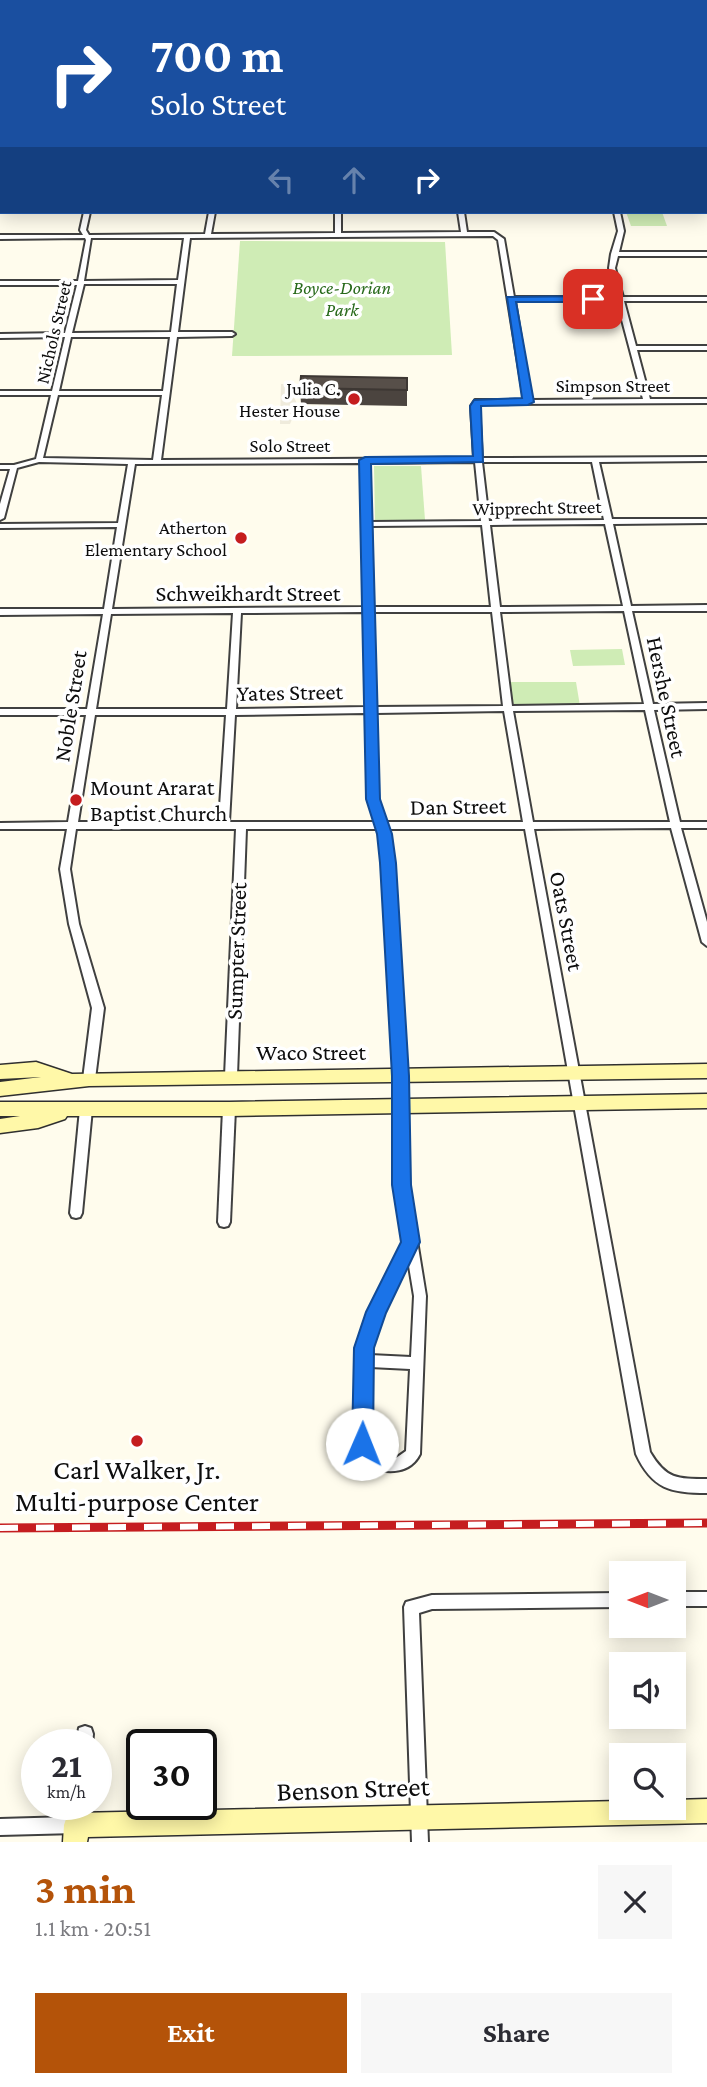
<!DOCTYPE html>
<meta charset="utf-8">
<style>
:root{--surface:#fff;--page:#f7f7f7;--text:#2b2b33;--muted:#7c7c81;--accent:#b45309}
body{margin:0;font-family:"Crimson Pro",serif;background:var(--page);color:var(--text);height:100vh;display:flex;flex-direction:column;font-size:26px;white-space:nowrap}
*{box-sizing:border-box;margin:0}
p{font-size:23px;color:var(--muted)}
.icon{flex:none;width:38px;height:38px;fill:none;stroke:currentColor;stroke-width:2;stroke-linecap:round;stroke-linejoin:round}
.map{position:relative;height:1842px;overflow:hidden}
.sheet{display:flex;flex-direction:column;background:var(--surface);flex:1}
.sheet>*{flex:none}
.banner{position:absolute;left:0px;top:0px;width:707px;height:214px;box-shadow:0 4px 18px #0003;background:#1a4fa0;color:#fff;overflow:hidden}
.needle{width:46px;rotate:270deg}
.controls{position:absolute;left:609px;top:1561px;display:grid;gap:14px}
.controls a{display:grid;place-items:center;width:77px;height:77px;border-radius:0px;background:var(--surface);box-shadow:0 4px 18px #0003;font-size:35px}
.speed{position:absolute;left:21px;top:1729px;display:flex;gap:14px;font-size:35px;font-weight:700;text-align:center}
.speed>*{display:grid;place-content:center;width:91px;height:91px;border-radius:50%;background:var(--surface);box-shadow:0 4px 18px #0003;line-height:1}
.speed small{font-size:18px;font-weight:400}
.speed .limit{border:4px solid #111;border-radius:10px;background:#fff;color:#111}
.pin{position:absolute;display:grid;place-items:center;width:60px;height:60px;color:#fff;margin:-30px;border-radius:14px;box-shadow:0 4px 10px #0006}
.me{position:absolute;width:77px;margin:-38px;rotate:1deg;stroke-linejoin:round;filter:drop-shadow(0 0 5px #0008)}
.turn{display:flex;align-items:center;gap:24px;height:147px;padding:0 35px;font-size:32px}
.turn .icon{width:91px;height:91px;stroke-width:2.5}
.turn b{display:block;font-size:49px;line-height:60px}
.lanes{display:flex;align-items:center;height:66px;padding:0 35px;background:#0003;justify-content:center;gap:35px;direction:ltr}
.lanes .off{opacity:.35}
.round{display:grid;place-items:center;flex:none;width:74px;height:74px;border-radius:0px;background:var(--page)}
.overview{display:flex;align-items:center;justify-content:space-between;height:119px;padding:0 35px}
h1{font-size:42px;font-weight:700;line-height:52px;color:var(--accent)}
.cta{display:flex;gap:14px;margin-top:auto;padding:14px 35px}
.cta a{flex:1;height:80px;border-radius:0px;background:var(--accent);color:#fff;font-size:28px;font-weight:700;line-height:80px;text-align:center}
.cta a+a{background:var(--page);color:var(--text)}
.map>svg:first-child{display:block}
.green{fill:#cfecb5}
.plaza{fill:#efebdc}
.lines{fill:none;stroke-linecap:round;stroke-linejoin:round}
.street-casing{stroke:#404040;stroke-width:4}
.secondary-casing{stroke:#2f2f2f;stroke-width:3}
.street{fill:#fff;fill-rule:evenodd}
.secondary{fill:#fff8a8;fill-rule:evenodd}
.rail-casing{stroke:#c51d1f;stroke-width:9}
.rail{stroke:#fff;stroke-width:6;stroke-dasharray:18;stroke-linecap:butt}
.wall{fill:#4b443f}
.building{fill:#574f49;stroke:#3d3733;stroke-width:2}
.route{fill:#1a73e8;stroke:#114b97;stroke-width:2}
.poi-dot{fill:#c51d1f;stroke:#fff;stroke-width:2.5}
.labels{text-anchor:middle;stroke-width:7;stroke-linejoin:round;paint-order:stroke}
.far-park-label{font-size:19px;font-style:italic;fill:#27691a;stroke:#fff}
.far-street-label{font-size:19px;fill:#0d0d0d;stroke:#fff}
.far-poi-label{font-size:19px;fill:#0d0d0d;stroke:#fff;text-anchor:end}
.street-label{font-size:23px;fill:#0d0d0d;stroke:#fff}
.poi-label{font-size:23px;fill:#0d0d0d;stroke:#fff;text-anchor:start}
.near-poi-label{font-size:28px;fill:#0d0d0d;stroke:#fff}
.near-street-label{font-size:28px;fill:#0d0d0d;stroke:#fff}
</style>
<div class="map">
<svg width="707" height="1842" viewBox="0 0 707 1842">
<rect width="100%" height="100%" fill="#fffced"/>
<g class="green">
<polygon points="626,212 662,212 667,226 631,226"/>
<polygon points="240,241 445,242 452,355 232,356"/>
<polygon points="374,466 421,466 425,520 375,521"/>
<polygon points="622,649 625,665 573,666 570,650"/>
<polygon points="509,682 576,682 580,706 514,706"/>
</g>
<polygon class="plaza" points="281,384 287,384 302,413 293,417 290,424 280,424"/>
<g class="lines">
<defs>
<g id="street">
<polygon points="73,0 77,0 76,2 72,2"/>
<polygon points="254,0 258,0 257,2 253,2"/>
<polygon points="435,0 439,0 440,2 436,2"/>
<rect x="0" y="10" width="2" height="2"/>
<rect x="0" y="72" width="2" height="4"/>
<rect x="705" y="73" width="2" height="4"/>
<rect x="0" y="99" width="2" height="4"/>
<rect x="0" y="128" width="2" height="4"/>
<rect x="0" y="198" width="2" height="4"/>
<path d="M84 212H90L86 230 89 235 205 234 209 212H215L211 234 335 233V212H341V233L461 232 458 212H464L467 232H494L504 239 514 297H616L609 268 611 254 618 231 614 212H620L624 231 619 252H707V256H618L615 268 623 297H707V301H624L636 346H707V350H637L650 399H707V403L480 404 479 406 482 458 707 457V461L599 462 612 519H707V523L613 524 631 606 707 605V611H632L653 704 707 703V709L654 710 680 822H707V828H681L707 922V946L702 942 671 828 534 829 650 1452C666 1479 677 1479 707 1479V1493C671 1493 652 1489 636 1454L525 829H388L393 863 406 1076 408 1185 426 1296 420 1454C410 1474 388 1474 369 1467L355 1444 357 1348 370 1312 405 1240 396 1185 394 1076 383 863 378 829H246L237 1076 235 1079 231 1081 227 1079 225 1076 236 829H76L70 869 79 924 104 1008 95 1079 93 1082 89 1084 85 1082 83 1079 92 1008 69 924 60 869 67 829H0V823L68 822 86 715H0V709H87L103 614 0 615V609H104L117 527 0 528V524L118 523 128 464 39 462 17 468 4 518 0 520V504L10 469H0V465H14L36 459 51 395H0V391H52L65 337 0 338V334L65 333 77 285H0V281H78L86 240 85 238 0 239V235H83L80 230ZM493 236 498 240 524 400H475L471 406 474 458 161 460 177 337 232 336 235 334 232 332H178L190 238ZM91 238H184L178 280 84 281ZM84 284H177L171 332 72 333ZM515 301H617L643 399 531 400ZM71 337H170L163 391H59ZM58 395H162L153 460 43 458ZM475 462 481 521 370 522 369 463ZM482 462H592L604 520 489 521ZM361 463 364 607 112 609 135 464ZM605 524 623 606 500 607 490 525ZM482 525 491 607H373L371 526ZM624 611 644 704 512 706 500 612ZM364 612 366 707 236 709 241 613ZM373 612H492L503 706 375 707ZM233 613 227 709H96L111 614ZM645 710 670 822H533L513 711ZM504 711 523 822H386L378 799 376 713ZM366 713 368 799 376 822H229L235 715ZM95 715H226L219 822H78ZM408 1260 414 1296 411 1357 370 1355C371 1327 395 1286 408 1260ZM370 1367 410 1369 406 1451 396 1458 378 1456 369 1442Z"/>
<polygon points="86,1104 90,1106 92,1109 82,1213 80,1217 76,1218 72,1217 70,1213 80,1109 82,1106"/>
<polygon points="229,1104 233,1106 235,1109 230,1222 228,1226 224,1227 220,1226 218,1222 223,1109 225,1106"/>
<rect x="674" y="1592" width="33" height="14"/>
<polygon points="621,1593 621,1607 432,1609 419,1613 428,1842 412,1842 404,1607 406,1602 432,1595"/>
<polygon points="85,1726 91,1728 93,1734 92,1745 76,1745 79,1728"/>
<polygon points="70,1804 86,1804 84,1825 82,1831 76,1833 0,1835 0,1819 69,1817"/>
</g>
<g id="secondary">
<polygon points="615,0 623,0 623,2 616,2"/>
<polygon points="707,138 707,144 705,144 705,139"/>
<rect x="705" y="155" width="2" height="6"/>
<rect x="0" y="167" width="2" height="6"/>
<polygon points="705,195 707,196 707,205 705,204"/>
<polygon points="36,1062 72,1074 707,1064 707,1078 89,1086 0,1096 0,1082 41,1077 0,1079 0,1065"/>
<polygon points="707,1094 707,1108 229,1116 67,1116 65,1119 38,1128 0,1133 0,1119 20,1116 0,1116 0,1102 229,1102"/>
<polygon points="707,1799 707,1823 88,1837 87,1842 63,1842 64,1825 67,1816 76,1813 621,1801 621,1808 674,1808 674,1800"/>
</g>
</defs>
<use href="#street" class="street-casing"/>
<use href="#secondary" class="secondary-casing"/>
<use href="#street" class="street"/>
<use href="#secondary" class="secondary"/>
<defs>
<polyline id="rail" points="0,1528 707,1523"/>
</defs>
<use href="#rail" class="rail-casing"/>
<use href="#rail" class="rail"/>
</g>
<g class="wall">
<polygon points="705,8 707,8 707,70 705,68"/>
<polygon points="300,388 407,390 407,406 301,404"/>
</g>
<g class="building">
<polygon points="705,8 707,8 707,56 705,52"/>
<polygon points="301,376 407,378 407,390 300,388"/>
</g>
<polygon class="route" points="507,297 593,296 598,299 593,302 516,302 534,402 528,405 481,406 483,462 371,464 380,799 392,834 396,863 409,1076 411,1185 420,1242 386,1313 374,1348 373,1444 370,1451 362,1454 355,1451 352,1444 354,1348 366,1312 401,1242 392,1185 392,1076 380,863 377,834 366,799 359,460 365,457 473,456 470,406 474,400 522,398"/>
<g class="poi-dot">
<circle cx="354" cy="399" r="7"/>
<circle cx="241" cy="538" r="7"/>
<circle cx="76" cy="800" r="7"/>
<circle cx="137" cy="1441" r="7"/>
</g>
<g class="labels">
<g class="far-park-label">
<text x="342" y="294">Boyce-Dorian<tspan x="342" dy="22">Park</tspan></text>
</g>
<g class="far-street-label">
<text transform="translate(53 332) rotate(-77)" y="7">Nichols Street</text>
<text x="613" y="392">Simpson Street</text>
<text x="290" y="452">Solo Street</text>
<text transform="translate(537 507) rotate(-1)" y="7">Wipprecht Street</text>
</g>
<g class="far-poi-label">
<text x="340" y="395">Julia C.<tspan x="340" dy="22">Hester House</tspan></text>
<text x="227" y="534">Atherton<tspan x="227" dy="22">Elementary School</tspan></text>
</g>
<g class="street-label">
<text x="248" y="601">Schweikhardt Street</text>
<text transform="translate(290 692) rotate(-1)" y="8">Yates Street</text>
<text transform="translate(667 697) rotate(78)" y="8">Hershe Street</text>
<text transform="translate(70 706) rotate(-81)" y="8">Noble Street</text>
<text transform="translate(458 806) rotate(-1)" y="8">Dan Street</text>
<text transform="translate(567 921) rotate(79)" y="8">Oats Street</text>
<text transform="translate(236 951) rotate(-88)" y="8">Sumpter Street</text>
<text x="311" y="1060">Waco Street</text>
</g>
<g class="poi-label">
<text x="90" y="795">Mount Ararat<tspan x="90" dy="26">Baptist Church</tspan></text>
</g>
<g class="near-poi-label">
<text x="137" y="1479">Carl Walker, Jr.<tspan x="137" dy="32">Multi-purpose Center</tspan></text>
</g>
<g class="near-street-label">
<text transform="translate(353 1788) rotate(-2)" y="10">Benson Street</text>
</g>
</g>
</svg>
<div class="controls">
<a><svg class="needle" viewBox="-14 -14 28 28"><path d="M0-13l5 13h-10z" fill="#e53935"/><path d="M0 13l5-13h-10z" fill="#7c7c81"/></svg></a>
<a><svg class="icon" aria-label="sound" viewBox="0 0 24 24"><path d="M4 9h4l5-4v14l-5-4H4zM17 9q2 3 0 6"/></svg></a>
<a><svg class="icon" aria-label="search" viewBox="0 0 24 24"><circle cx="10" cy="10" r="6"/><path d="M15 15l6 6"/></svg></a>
</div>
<div class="speed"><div>21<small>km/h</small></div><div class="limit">30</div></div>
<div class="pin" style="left:593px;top:299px;background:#d93025"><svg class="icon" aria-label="arrive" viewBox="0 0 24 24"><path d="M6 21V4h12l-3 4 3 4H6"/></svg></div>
<svg class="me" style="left:362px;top:1444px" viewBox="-20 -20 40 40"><circle r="19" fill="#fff"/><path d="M0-13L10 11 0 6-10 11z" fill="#1a73e8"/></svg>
<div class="banner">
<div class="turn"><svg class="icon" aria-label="right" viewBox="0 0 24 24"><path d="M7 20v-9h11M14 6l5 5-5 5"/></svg><div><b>700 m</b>Solo Street</div></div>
<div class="lanes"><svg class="icon off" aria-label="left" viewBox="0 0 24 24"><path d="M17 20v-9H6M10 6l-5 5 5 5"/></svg><svg class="icon off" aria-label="ahead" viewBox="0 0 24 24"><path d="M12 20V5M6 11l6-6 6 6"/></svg><svg class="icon" aria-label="right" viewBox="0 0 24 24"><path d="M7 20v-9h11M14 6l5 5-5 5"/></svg></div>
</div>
</div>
<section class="sheet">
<div class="overview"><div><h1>3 min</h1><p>1.1 km · 20:51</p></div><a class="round"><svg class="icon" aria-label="close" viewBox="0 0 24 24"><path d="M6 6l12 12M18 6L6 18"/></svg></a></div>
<div class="cta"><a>Exit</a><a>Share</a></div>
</section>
